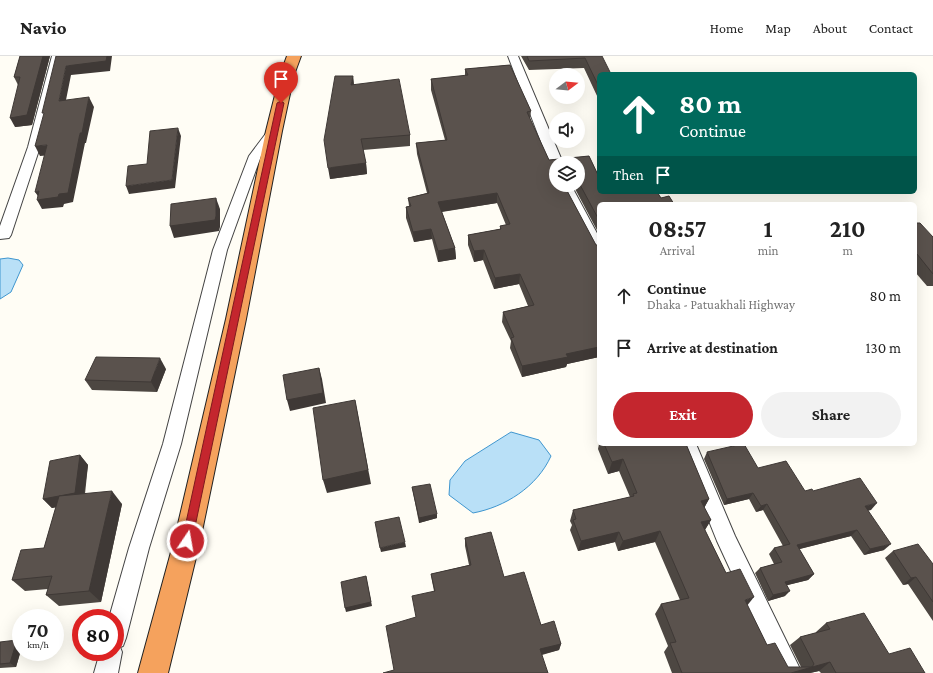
<!DOCTYPE html>
<style>
:root{--surface:#fff;--page:#f2f2f2;--text:#222;--muted:#767676;--line:#e0e0e0;--accent:#c4262e}
body{margin:0;font-family:"Crimson Pro",serif;background:var(--page);color:var(--text);height:100vh;display:flex;flex-direction:column;font-size:15px;white-space:nowrap}
*{box-sizing:border-box;margin:0}
p{font-size:13px;color:var(--muted)}
.icon{flex:none;width:22px;height:22px;fill:none;stroke:currentColor;stroke-width:2;stroke-linecap:round;stroke-linejoin:round}
.map{position:relative;flex:1;overflow:hidden}
.panel{position:absolute;left:597px;top:146px;width:320px;height:244px;display:flex;flex-direction:column;background:var(--surface);border-radius:6px;box-shadow:0 4px 16px #0002}
.panel>*{flex:none}
.banner{position:absolute;left:597px;top:16px;width:320px;height:122px;border-radius:6px;box-shadow:0 4px 16px #0002;background:#00695c;color:#fff;overflow:hidden}
.needle{width:26px;rotate:74deg}
.controls{position:absolute;left:549px;top:12px;display:grid;gap:8px}
.controls a{display:grid;place-items:center;width:36px;height:36px;border-radius:50%;background:var(--surface);box-shadow:0 4px 16px #0002;font-size:20px}
.speed{position:absolute;left:12px;top:553px;display:flex;gap:8px;font-size:20px;font-weight:700;text-align:center}
.speed>*{display:grid;place-content:center;width:52px;height:52px;border-radius:50%;background:var(--surface);box-shadow:0 4px 16px #0002;line-height:1}
.speed small{font-size:10px;font-weight:400}
.speed .limit{border:6px solid #d22;background:#fff;color:#111}
.pin{position:absolute;display:grid;place-items:center;width:34px;height:34px;color:#fff;margin:-41px -17px;border-radius:50% 50% 50% 0;rotate:-45deg;box-shadow:0 0 4px #0007}
.pin .icon{rotate:45deg}
.me{position:absolute;width:44px;margin:-22px;rotate:12deg;stroke-linejoin:round;filter:drop-shadow(0 0 3px #0008)}
.turn{display:flex;align-items:center;gap:14px;height:84px;padding:0 16px;font-size:18px}
.turn .icon{width:52px;height:52px;stroke-width:2.5}
.turn b{display:block;font-size:28px;line-height:34px}
.then{display:flex;align-items:center;height:38px;padding:0 16px;background:#0003;gap:8px;font-size:15px}
.eta{display:flex;justify-content:space-evenly;align-items:center;height:68px;text-align:center}
.eta b{font-size:24px;font-weight:700;line-height:28px}
.action{display:flex;gap:8px;margin-top:auto;padding:8px 16px}
.action a{flex:1;height:46px;border-radius:24px;background:var(--accent);color:#fff;font-size:16px;font-weight:700;line-height:46px;text-align:center}
.action a+a{background:var(--page);color:var(--text)}
ul{padding:0;list-style:none}
li{display:flex;align-items:center;gap:12px;height:52px;padding:0 16px}
li div{flex:1}
li b{display:block;font-size:15px}
li em{font-style:normal}
header{display:flex;align-items:center;gap:24px;box-sizing:border-box;height:56px;padding:0 20px;background:var(--surface);border-bottom:1px solid var(--line)}
header strong{font-size:19px}
nav{display:flex;gap:22px;margin-inline-start:auto;font-size:14px}
.map>svg:first-child{display:block}
.water{fill:#b9e0f7;stroke:#3f96cf}
.lines{fill:none;stroke-linecap:round;stroke-linejoin:round}
.street-casing{stroke:#444;stroke-width:2}
.highway-casing{stroke:#222;stroke-width:2}
.street{fill:#fff;fill-rule:evenodd}
.highway{fill:#f5a25d;fill-rule:evenodd}
.wall{fill:#4d4742}
.shaded-wall{fill:#3f3936}
.building{fill:#5a524d;stroke:#3f3936}
.route{fill:#c4262e;stroke:#7f191e}
</style>
<header>
<strong>Navio</strong>
<nav><a>Home</a><a>Map</a><a>About</a><a>Contact</a></nav>
</header>
<div class="map">
<svg width="933" height="617" viewBox="0 0 933 617">
<rect width="100%" height="100%" fill="#fffdf5"/>
<g class="water">
<polygon points="8,202 19,204 23,209 11,236 0,243 0,203"/>
<path d="M511 376 539 384 551 400C537 431 505 451 473 457L449 439 450 424 465 405Z"/>
</g>
<g class="lines">
<defs>
<g id="street">
<polygon points="52,0 62,0 40,91 11,179 9,182 0,183 0,170 28,91"/>
<polygon points="508,0 518,0 563,107 556,107 556,111 549,107"/>
<polygon points="274,71 280,75 261,100 227,194 181,388 149,492 126,582 123,590 120,591 122,596 118,617 94,617 100,596 115,596 115,562 109,562 129,492 163,388 213,194 249,100 270,72"/>
<polygon points="557,129 571,129 599,181 599,199 594,198 592,194"/>
<polygon points="678,388 696,388 735,480 802,617 778,617 717,485"/>
</g>
<polygon id="highway" points="287,0 301,0 294,19 282,75 246,263 200,485 168,617 138,617 174,485 226,263 266,75 280,19"/>
</defs>
<use href="#street" class="street-casing"/>
<use href="#highway" class="highway-casing"/>
<use href="#street" class="street"/>
<use href="#highway" class="highway"/>
</g>
<g class="wall">
<polygon points="20,0 50,0 32,69 15,71 18,29 14,21"/>
<polygon points="521,0 602,0 599,18 599,42 598,42 584,12 529,14"/>
<polygon points="510,9 531,55 530,63 549,104 589,100 599,121 599,136 657,136 661,142 669,140 674,148 599,148 599,178 573,129 578,129 578,107 556,107 556,129 564,129 596,189 599,189 599,301 567,308 566,311 522,321 510,292 511,285 502,266 503,256 528,250 519,228 494,233 483,204 474,206 468,189 468,179 500,173 500,170 506,169 497,147 442,156 455,192 456,203 438,206 432,183 414,186 406,162 406,151 409,150 408,142 427,137 417,98 416,87 445,84 431,34 431,23 465,20 465,13"/>
<polygon points="353,20 354,29 410,79 410,90 363,94 366,107 367,118 330,123"/>
<polygon points="915,167 933,181 933,230 927,230 915,216"/>
<polygon points="166,313 157,336 92,334 85,324"/>
<polygon points="599,388 686,388 709,443 704,452 711,464 705,474 726,517 747,549 767,589 788,611 801,611 790,589 800,581 816,577 816,576 826,567 925,617 821,617 819,615 810,617 672,617 664,596 668,590 655,558 661,548 680,544 655,486 618,495 615,486 578,495 570,474 572,469 570,465 573,454 630,441 619,415 608,418 598,393"/>
<polygon points="707,396 758,412 805,435 813,435 871,454 868,454 884,494 864,499 851,480 799,493 814,518 808,524 787,529 785,540 768,545 755,517 760,512 774,508 769,498 774,492 783,490 763,454 756,456 749,443 724,449 704,403"/>
<polygon points="80,399 88,409 85,438 122,448 101,546 59,550 46,539 48,533 25,535 12,524 44,492 56,451 52,452 43,443"/>
<polygon points="412,431 437,462 419,467"/>
<polygon points="465,482 504,521 541,569 561,588 559,594 542,599 394,614 434,535 432,525 431,518 469,509 465,490"/>
<polygon points="893,495 933,508 933,565 908,528 903,529 885,502"/>
<polygon points="0,586 21,587 21,594 16,611 0,612"/>
</g>
<g class="shaded-wall">
<polygon points="43,0 50,0 32,69 15,71 10,62"/>
<polygon points="107,0 112,0 110,15 71,19 64,54 59,45 66,10"/>
<polygon points="353,20 354,31 351,29"/>
<polygon points="89,41 94,51 86,87 85,87 73,146 64,148 63,151 42,153 37,144 40,143 35,136 39,135 59,138 80,77"/>
<polygon points="178,72 181,80 175,132 129,138 126,130 172,124"/>
<polygon points="47,89 52,99 40,100 35,90"/>
<polygon points="366,107 367,118 330,123 328,112"/>
<polygon points="497,137 497,147 439,156 438,146"/>
<polygon points="216,142 220,153 220,171 219,175 174,182 170,170"/>
<polygon points="431,173 432,183 414,186 413,176"/>
<polygon points="455,192 456,203 438,206 438,195"/>
<polygon points="484,194 483,204 474,206 474,195"/>
<polygon points="520,218 519,228 494,233 495,222"/>
<polygon points="599,291 599,301 567,308 566,311 522,321 522,310 566,298"/>
<polygon points="160,302 166,313 157,336 151,326"/>
<polygon points="319,312 322,323 326,347 290,355 287,344"/>
<polygon points="355,344 371,428 327,437 323,424"/>
<polygon points="80,399 88,409 83,446 52,452 43,443"/>
<polygon points="623,403 619,415 608,418 612,406"/>
<polygon points="112,435 122,448 101,546 89,535"/>
<polygon points="753,437 749,443 724,449 727,443"/>
<polygon points="709,443 703,454 701,445"/>
<polygon points="877,447 871,454 859,457 865,450"/>
<polygon points="767,448 763,454 756,456 761,450"/>
<polygon points="437,458 437,462 419,467 419,462"/>
<polygon points="711,464 704,475 701,466"/>
<polygon points="857,474 851,480 792,495 797,489"/>
<polygon points="660,475 655,486 618,495 623,485"/>
<polygon points="619,476 615,486 578,495 581,485"/>
<polygon points="405,486 406,491 381,496 380,492"/>
<polygon points="891,488 884,494 864,499 870,493"/>
<polygon points="814,518 808,524 780,531 785,526"/>
<polygon points="366,520 372,550 346,556 345,552"/>
<polygon points="916,521 908,528 903,529 911,522"/>
<polygon points="790,535 785,540 768,545 773,539"/>
<polygon points="754,541 746,551 745,544"/>
<polygon points="17,584 21,587 21,594 16,611 10,607"/>
<polygon points="561,588 559,594 539,599 540,593"/>
<polygon points="830,606 819,615 810,617 791,617"/>
</g>
<g class="building">
<polygon points="20,0 43,0 27,59 10,62 20,21 14,21"/>
<polygon points="56,0 107,0 106,5 66,10 59,45 89,41 82,77 80,77 68,137 59,138 58,141 37,144 39,135 35,136 47,89 35,90 44,57 42,57"/>
<polygon points="527,0 602,0 611,18 599,18 599,31 585,2 529,5"/>
<polygon points="510,9 531,55 527,56 549,104 589,100 599,121 599,136 657,136 661,142 669,140 674,148 599,148 599,164 578,125 578,107 556,107 556,129 564,129 596,189 599,189 599,291 566,298 568,301 522,310 511,282 514,281 503,256 534,249 520,218 495,222 484,194 474,195 468,179 501,173 500,170 510,168 497,137 438,146 455,192 438,195 431,173 413,176 406,151 411,150 408,142 429,137 416,87 447,84 431,23 468,19 465,13"/>
<polygon points="335,20 353,20 351,29 399,23 410,79 361,83 366,107 328,112 324,84"/>
<polygon points="178,72 172,124 126,130 128,110 147,108 150,75"/>
<polygon points="216,142 216,160 215,164 170,170 171,148"/>
<polygon points="915,167 920,167 933,181 933,218 917,198 915,198"/>
<polygon points="96,301 160,302 151,326 85,324"/>
<polygon points="319,312 323,337 287,344 283,319"/>
<polygon points="355,344 368,414 323,424 313,352"/>
<polygon points="604,388 686,388 709,443 701,445 711,464 701,466 726,517 740,513 754,541 745,544 767,589 775,587 788,611 812,611 814,608 800,581 830,573 826,567 864,557 889,598 910,592 925,617 836,617 830,606 791,617 682,617 670,587 676,586 661,548 689,542 660,475 623,485 619,476 581,485 573,464 576,463 573,454 634,440 633,438 637,437 623,403 612,406"/>
<polygon points="742,388 744,388 758,412 786,405 805,435 812,433 813,435 860,422 877,447 865,450 891,488 870,493 857,474 797,489 814,518 785,526 790,535 773,539 760,512 782,506 774,492 790,488 767,448 761,450 753,437 727,443 707,396"/>
<polygon points="80,399 75,437 43,443 50,405"/>
<polygon points="430,428 437,458 419,462 412,431"/>
<polygon points="112,435 89,535 46,539 52,520 12,524 21,494 44,492 59,440"/>
<polygon points="399,461 405,486 380,492 375,466"/>
<polygon points="491,476 504,521 524,516 541,569 554,565 561,588 540,593 548,617 383,617 394,614 386,570 416,561 412,540 435,535 431,518 471,509 465,482"/>
<polygon points="918,488 933,508 933,546 916,521 911,522 893,495"/>
<polygon points="366,520 371,546 345,552 341,526"/>
<polygon points="17,584 10,607 0,608 0,586"/>
</g>
<polygon class="route" points="281,45 284,47 192,485 191,489 187,490 183,489 182,485 277,47"/>
</svg>
<div class="controls">
<a><svg class="needle" viewBox="-14 -14 28 28"><path d="M0-13l5 13h-10z" fill="#e53935"/><path d="M0 13l5-13h-10z" fill="#767676"/></svg></a>
<a><svg class="icon" aria-label="sound" viewBox="0 0 24 24"><path d="M4 9h4l5-4v14l-5-4H4zM17 9q2 3 0 6"/></svg></a>
<a><svg class="icon" aria-label="layers" viewBox="0 0 24 24"><path d="M12 4l9 5-9 5-9-5zM3 14l9 5 9-5"/></svg></a>
</div>
<div class="speed"><div>70<small>km/h</small></div><div class="limit">80</div></div>
<div class="pin" style="left:281px;top:47px;background:#d93025"><svg class="icon" aria-label="arrive" viewBox="0 0 24 24"><path d="M6 21V4h12l-3 4 3 4H6"/></svg></div>
<svg class="me" style="left:187px;top:485px" viewBox="-20 -20 40 40"><circle r="17" fill="#c4262e" stroke="#fff" stroke-width="3"/><path d="M0-11L8 9 0 5-8 9z" fill="#fff"/></svg>
<div class="banner">
<div class="turn"><svg class="icon" aria-label="ahead" viewBox="0 0 24 24"><path d="M12 20V5M6 11l6-6 6 6"/></svg><div><b>80 m</b>Continue</div></div>
<div class="then">Then<svg class="icon" aria-label="arrive" viewBox="0 0 24 24"><path d="M6 21V4h12l-3 4 3 4H6"/></svg></div>
</div>
<section class="panel">
<div class="eta">
<div><b>08:57</b><p>Arrival</p></div>
<div><b>1</b><p>min</p></div>
<div><b>210</b><p>m</p></div>
</div>
<ul>
<li><svg class="icon" aria-label="ahead" viewBox="0 0 24 24"><path d="M12 20V5M6 11l6-6 6 6"/></svg><div><b>Continue</b><p>Dhaka - Patuakhali Highway</p></div><em>80 m</em></li>
<li><svg class="icon" aria-label="arrive" viewBox="0 0 24 24"><path d="M6 21V4h12l-3 4 3 4H6"/></svg><div><b>Arrive at destination</b></div><em>130 m</em></li>
</ul>
<div class="action"><a>Exit</a><a>Share</a></div>
</section>
</div>
